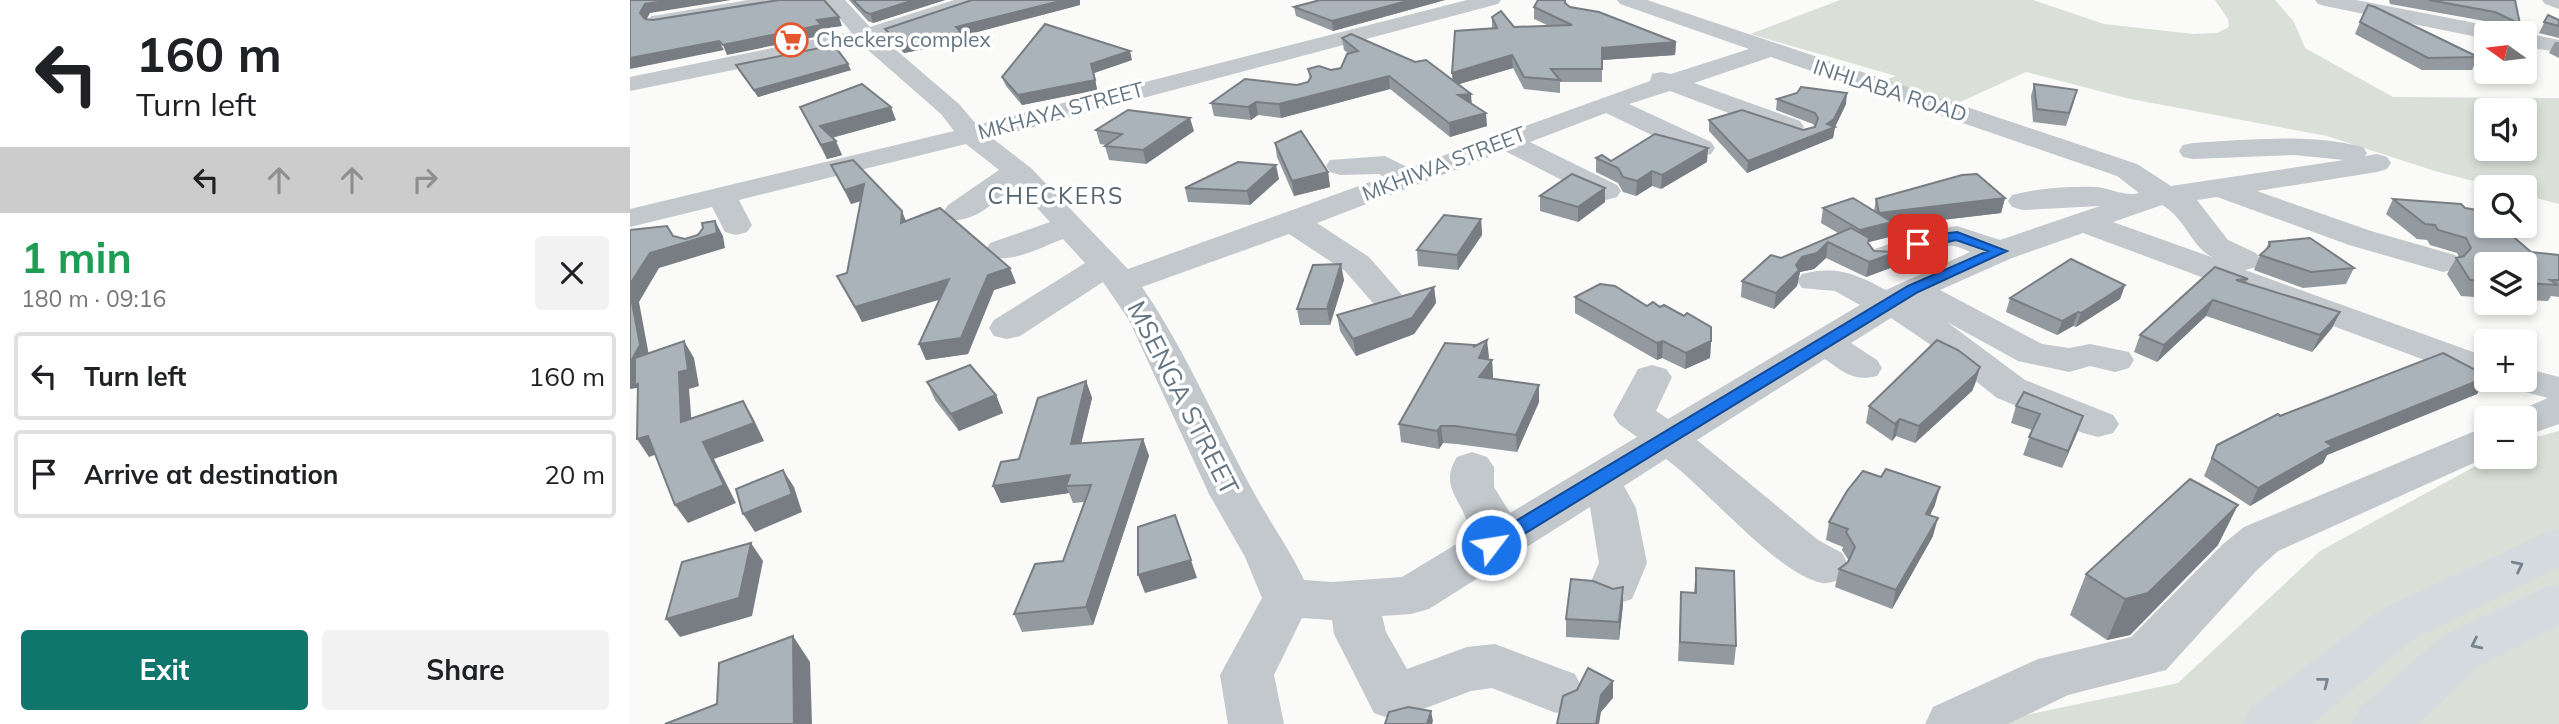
<!DOCTYPE html>
<meta charset="utf-8">
<style>
:root{--surface:#fff;--page:#f2f2f2;--text:#202124;--muted:#757577;--line:#e0e0e0;--accent:#0f766e}
body{margin:0;font-family:Mulish,sans-serif;background:var(--page);color:var(--text);height:100vh;display:flex;flex-direction:column;font-size:26px;white-space:nowrap}
*{box-sizing:border-box;margin:0}
p{font-size:23px;color:var(--muted)}
.icon{flex:none;width:38px;height:38px;fill:none;stroke:currentColor;stroke-width:2;stroke-linecap:round;stroke-linejoin:round}
.map{position:relative;flex:1;overflow:hidden}
.side{display:flex;flex-direction:column;background:var(--surface);width:630px}
.side>*{flex:none}
.hud{background:#fff;color:var(--text);overflow:hidden}
.needle{width:46px;rotate:284deg}
.fabs{position:absolute;left:1844px;top:21px;display:grid;gap:14px}
.fabs a{display:grid;place-items:center;width:63px;height:63px;border-radius:7px;background:var(--surface);box-shadow:0 4px 10px #0003;font-size:35px}
.pin{position:absolute;display:grid;place-items:center;width:60px;height:60px;color:#fff;margin:-30px;border-radius:14px;box-shadow:0 4px 10px #0006}
.me{position:absolute;width:77px;margin:-38px;rotate:59deg;stroke-linejoin:round;filter:drop-shadow(0 0 5px #0008)}
.turn{display:flex;align-items:center;gap:24px;height:147px;padding:0 21px;font-size:32px}
.turn .icon{width:91px;height:91px;stroke-width:2.5}
.turn b{display:block;font-size:49px;line-height:60px}
.lanes{display:flex;align-items:center;height:66px;padding:0 21px;background:#0003;justify-content:center;gap:35px;direction:ltr}
.lanes .off{opacity:.35}
.round{display:grid;place-items:center;flex:none;width:74px;height:74px;border-radius:7px;background:var(--page)}
.summary{display:flex;align-items:center;justify-content:space-between;height:119px;padding:0 21px}
h1{font-size:42px;font-weight:700;line-height:52px;color:#1e9e55}
.cta{display:flex;gap:14px;margin-top:auto;padding:14px 21px}
.cta a{flex:1;height:80px;border-radius:7px;background:var(--accent);color:#fff;font-size:28px;font-weight:700;line-height:80px;text-align:center}
.cta a+a{background:var(--page);color:var(--text)}
ul{padding:0;list-style:none}
li{display:flex;align-items:center;gap:21px;height:88px;margin:0 14px 10px;padding:0 7px;border:4px solid var(--line);border-radius:7px}
li div{flex:1}
li b{display:block;font-size:26px}
li em{font-style:normal}
main{display:flex;flex:1;min-height:0}
.map>svg:first-child{display:block}
.green{fill:#dadfd7;fill-rule:evenodd}
.lines{fill:none;stroke-linecap:round;stroke-linejoin:round}
.minor{fill:#c3c8cc;fill-rule:evenodd}
.highway{fill:#d6dbdf;fill-rule:evenodd}
.wall{fill:#929a9f}
.shaded-wall{fill:#777d82}
.building{fill:#aab3b9;stroke:#777d82;stroke-width:2}
.oneway{stroke:#768591}
.route{fill:#1a73e8;stroke:#114b97;stroke-width:2}
.labels{text-anchor:middle;stroke-width:7;stroke-linejoin:round;paint-order:stroke}
.far-poi-label{font-size:21px;fill:#657683;stroke:#fff;text-anchor:start}
.far-street-label{font-size:21px;fill:#657683;stroke:#fff}
.far-neighbourhood-label{font-size:23px;letter-spacing:2px;fill:#57646e;stroke:#fff}
.street-label{font-size:26px;fill:#657683;stroke:#fff}
</style>
<main>
<section class="side">
<div class="hud">
<div class="turn"><svg class="icon" aria-label="left" viewBox="0 0 24 24"><path d="M17 20v-9H6M10 6l-5 5 5 5"/></svg><div><b>160 m</b>Turn left</div></div>
<div class="lanes"><svg class="icon" aria-label="left" viewBox="0 0 24 24"><path d="M17 20v-9H6M10 6l-5 5 5 5"/></svg><svg class="icon off" aria-label="ahead" viewBox="0 0 24 24"><path d="M12 20V5M6 11l6-6 6 6"/></svg><svg class="icon off" aria-label="ahead" viewBox="0 0 24 24"><path d="M12 20V5M6 11l6-6 6 6"/></svg><svg class="icon off" aria-label="right" viewBox="0 0 24 24"><path d="M7 20v-9h11M14 6l5 5-5 5"/></svg></div>
</div>
<div class="summary"><div><h1>1 min</h1><p>180 m · 09:16</p></div><a class="round"><svg class="icon" aria-label="close" viewBox="0 0 24 24"><path d="M6 6l12 12M18 6L6 18"/></svg></a></div>
<ul>
<li><svg class="icon" aria-label="left" viewBox="0 0 24 24"><path d="M17 20v-9H6M10 6l-5 5 5 5"/></svg><div><b>Turn left</b></div><em>160 m</em></li>
<li><svg class="icon" aria-label="arrive" viewBox="0 0 24 24"><path d="M6 21V4h12l-3 4 3 4H6"/></svg><div><b>Arrive at destination</b></div><em>20 m</em></li>
</ul>
<div class="cta"><a>Exit</a><a>Share</a></div>
</section>
<div class="map">
<svg width="1929" height="724" viewBox="0 0 1929 724">
<rect width="100%" height="100%" fill="#fafaf8"/>
<g class="green">
<path d="M1210 0H1403L1474 24 1563 34 1587 33 1599 27 1598 19 1585 0H1645L1664 22 1675 48 1763 97 1929 98V204L1895 195V187H1866L1805 171 1697 136 1496 98 1396 72 1315 109 1247 83 1266 76 1120 34ZM1857 110H1895V149H1857Z"/>
<polygon points="1929,431 1929,724 1353,724 1548,683 1690,551 1862,457 1895,457 1895,440"/>
</g>
<g class="lines">
<g class="minor">
<polygon points="118,0 165,0 162,4 155,6 29,27 21,26 18,21 21,16 29,15"/>
<path d="M194 0H215L240 27 324 0H354L351 4 252 38 329 104 347 125 837 0H871L868 4 362 138 401 168 498 269 754 177 749 174 710 175 700 172 696 166 700 160 755 156 779 168 1020 81 1022 74 1031 72 1041 74 1119 49 990 4 987 0H1017L1507 164 1541 186 1714 160 1664 155 1563 159 1553 157 1549 151 1553 145 1563 143C1620 140 1677 133 1733 147L1737 153 1735 156 1747 154 1757 157 1761 163 1757 169 1747 172 1627 191 1741 231 1825 255 1830 262 1825 269 1813 272 1719 245 1587 197 1567 200 1598 240 1626 253 1631 260 1626 267 1615 270 1857 357V380H1865L1857 382 1843 378 1453 233 1382 258 1310 290 1412 344 1439 348 1460 344 1499 352 1504 360 1499 368 1485 372 1460 366 1439 372 1388 361 1317 322 1395 380 1483 415 1489 424 1483 433 1468 437 1453 433 1367 398 1298 343 1261 318 1221 343 1247 360 1252 368 1247 376C1224 382 1213 372 1195 359L1067 440 1188 540 1212 553 1219 566 1212 579C1206 581 1198 584 1192 583 1147 574 1077 489 1036 459L994 486 1006 508 1017 563 1002 599 984 605 966 599 959 586 969 563 960 507 799 609 781 614 752 616 756 632 777 669 837 647 865 644 945 674 953 690 945 706 926 713 862 688 841 691 764 720 744 713 704 634 702 620 672 618 644 675 654 724H598L590 675 632 598 615 557 579 494 499 320 473 282 390 336 377 339 364 336 359 328 364 320 455 263 433 239C411 247 384 263 360 257L356 250 360 243 420 222 386 185C366 200 344 225 318 219L313 212 318 205 369 170 336 144 109 200 122 225 117 232 106 235 95 232 82 207 0 227V209L324 131 311 114 231 44 0 91V77L221 32ZM1141 57 1487 176 1509 193C1496 197 1479 188 1466 187 1439 186 1409 188 1382 195L1378 201 1382 207 1393 210 1470 206 1370 240 1327 226 1296 231 1242 250 1237 257 1242 264C1272 271 1295 243 1324 246 1329 247 1336 250 1340 252L1256 290C1226 274 1207 265 1172 274L1167 281 1172 288 1205 291 1230 305 1038 419 1026 411 1042 377 1036 369 1022 365 1008 369 983 415 989 424 1007 437 880 513 864 487V467L857 457 842 452 827 457C805 491 842 505 838 537L772 577 702 582 674 580C659 548 639 521 623 491 586 423 556 351 512 287L659 234 715 271 743 303 755 307 767 303 773 296 739 257 687 223 875 151 965 197 976 200 987 197 991 191 987 185 900 142 976 113 1061 154 1071 156 1081 154 1085 148 1081 142 999 104 1040 91 1152 133 1161 135 1170 133 1174 127 1170 121 1064 83ZM1532 205C1556 218 1561 248 1584 258L1483 222Z"/>
<polygon points="1685,0 1726,0 1861,26 1869,28 1872,33 1857,33 1857,39 1695,6 1688,4"/>
<polygon points="1912,0 1929,0 1929,9 1915,4"/>
<polygon points="1895,33 1929,40 1929,52 1895,47"/>
<polygon points="1895,368 1929,377 1929,424 1895,436 1895,418 1877,418 1880,414 1918,398 1881,388 1875,380 1895,380"/>
<polygon points="1857,426 1857,457 1648,551 1627,570 1536,670 1438,695 1378,724 1295,724 1303,707 1408,659 1501,637 1593,544 1614,527"/>
</g>
<g class="highway">
<polygon points="1929,529 1929,567 1786,638 1682,724 1613,724 1621,707 1750,610 1912,534"/>
<polygon points="1929,584 1929,626 1850,666 1788,724 1722,724 1730,707 1812,636 1911,589"/>
</g>
</g>
<g class="wall">
<polygon points="219,0 315,0 243,23 238,21"/>
<polygon points="690,0 815,0 703,31 666,16 664,7"/>
<polygon points="1759,0 1885,0 1890,24 1885,33 1881,33 1860,22 1760,4"/>
<polygon points="935,3 940,7 1046,42 1045,55 972,60 972,82 930,82 930,93 894,89 883,68 829,84 857,126 820,137 760,89 651,118 628,115 621,120 584,116 581,103 678,82 680,79 678,69 701,70 711,68 719,54 714,50 712,38 823,80 822,73 862,28 862,17 884,27 919,26 904,19 904,7"/>
<polygon points="450,5 332,36 334,41 274,53 259,38 255,29"/>
<polygon points="1918,15 1929,20 1929,38 1909,33"/>
<polygon points="1730,22 1848,57 1842,70 1792,70 1725,34"/>
<polygon points="1925,42 1929,42 1929,58 1919,53"/>
<polygon points="502,60 464,73 467,90 392,105 376,86 372,77"/>
<polygon points="106,65 221,70 128,97 109,71"/>
<polygon points="1404,84 1444,102 1436,126 1403,122 1401,96"/>
<polygon points="1147,99 1216,104 1205,127 1203,138 1117,173 1079,131 1079,120 1173,130 1185,127 1183,124 1146,110"/>
<polygon points="170,107 266,120 202,138 212,155 197,159"/>
<polygon points="466,130 564,131 516,164 479,160 475,146 476,145 470,144"/>
<polygon points="645,143 698,172 700,187 664,196 647,157"/>
<polygon points="966,158 981,161 1077,162 1031,189 1022,186 1006,196 993,192 988,183 966,172"/>
<polygon points="201,165 276,221 386,283 364,290 338,354 296,360 289,344 310,299 232,322 207,276 217,273 231,201 221,204"/>
<polygon points="649,179 620,205 558,202 555,188"/>
<polygon points="975,188 975,202 948,222 910,211 910,196"/>
<polygon points="1375,198 1371,213 1261,226 1259,237 1239,242 1238,244 1244,251 1266,252 1263,267 1236,277 1196,258 1184,269 1170,272 1167,286 1144,309 1111,297 1112,281 1151,258 1208,233 1191,223 1193,208 1244,211 1246,199"/>
<polygon points="1763,199 1835,208 1901,252 1929,255 1929,297 1921,296 1918,301 1895,300 1895,264 1857,264 1857,298 1831,296 1817,274 1826,258 1829,257 1827,253 1800,245 1797,240 1787,239 1756,214"/>
<polygon points="851,219 852,235 828,270 788,266 787,250"/>
<polygon points="1639,242 1724,268 1716,284 1673,288 1624,270 1630,255 1635,251"/>
<polygon points="1585,267 1618,279 1616,283 1710,312 1702,328 1682,352 1576,316 1527,362 1504,352 1510,335"/>
<polygon points="714,280 700,325 670,325 667,309"/>
<polygon points="1495,285 1490,299 1446,327 1443,326 1427,335 1376,312 1380,298"/>
<polygon points="804,287 806,303 784,334 726,356 710,331 707,315"/>
<polygon points="945,297 1017,306 1081,341 1080,358 1055,369 1032,358 1027,360 945,313"/>
<polygon points="845,345 845,346 859,357 858,359 862,360 863,377 862,378 909,385 909,402 887,452 827,444 813,443 809,449 771,442 769,424"/>
<polygon points="1350,367 1345,384 1342,391 1285,443 1266,436 1262,441 1236,423 1239,406"/>
<polygon points="1857,376 1857,379 1847,394 1697,455 1693,463 1620,506 1574,476 1587,445 1650,416"/>
<polygon points="456,381 462,398 451,443 513,439 519,456 463,625 392,632 384,614 433,561 454,502 443,503 439,493 371,503 363,486 389,459"/>
<polygon points="297,382 366,395 373,413 329,431 305,400"/>
<polygon points="1386,406 1453,416 1447,433 1432,468 1393,455 1402,430 1381,423"/>
<polygon points="1305,505 1300,515 1303,536 1262,609 1205,587 1209,569 1219,561 1212,550 1213,547 1196,540 1199,522"/>
<polygon points="1588,545 1500,635 1477,640 1440,615 1456,574"/>
<polygon points="1066,568 1106,646 1104,665 1048,661 1051,592 1064,593"/>
<polygon points="993,605 989,640 936,637 936,619"/>
</g>
<g class="shaded-wall">
<polygon points="42,0 101,0 20,13 15,22 10,13 15,4"/>
<polygon points="284,0 315,0 243,23 240,14"/>
<polygon points="434,0 450,0 450,5 332,36 334,41 274,53 270,44 326,27"/>
<polygon points="781,0 815,0 703,31 702,21"/>
<polygon points="209,17 212,26 193,29 195,35 97,55 93,45 187,20"/>
<polygon points="89,41 94,50 0,69 0,58"/>
<polygon points="1046,42 1045,55 972,60 972,48"/>
<polygon points="500,51 502,60 464,73 467,90 392,105 388,95 461,64"/>
<polygon points="882,55 883,68 823,86 822,73"/>
<polygon points="218,64 221,70 128,97 124,90"/>
<polygon points="759,76 760,89 651,118 649,104"/>
<polygon points="1217,93 1216,104 1205,127 1203,138 1117,173 1118,161 1197,124"/>
<polygon points="841,94 842,107 828,95"/>
<polygon points="626,102 628,115 621,120 618,107"/>
<polygon points="261,107 266,120 197,139 190,126"/>
<polygon points="856,113 857,126 820,137 819,123"/>
<polygon points="560,118 564,131 516,164 513,150"/>
<polygon points="206,141 212,155 197,159 191,145"/>
<polygon points="1078,148 1077,162 1031,189 1032,175"/>
<polygon points="646,165 649,179 620,205 617,191"/>
<polygon points="1022,171 1022,186 1006,196 1007,181"/>
<polygon points="698,172 700,187 664,196 662,181"/>
<polygon points="234,184 240,198 221,204 215,190"/>
<polygon points="975,188 975,202 948,222 948,207"/>
<polygon points="1375,198 1371,213 1261,226 1259,237 1239,242 1237,253 1228,245 1230,230 1249,213"/>
<polygon points="272,211 278,226 271,223"/>
<polygon points="851,219 852,235 828,270 827,255"/>
<polygon points="85,221 93,236 95,248 29,268 9,302 20,361 16,402 7,388 0,389 0,284 20,253 87,233"/>
<polygon points="1198,242 1196,258 1184,269 1170,272 1167,286 1144,309 1146,293 1172,257"/>
<polygon points="1266,252 1263,267 1236,277 1239,262"/>
<polygon points="711,264 714,280 700,325 697,309"/>
<polygon points="380,268 386,283 364,290 338,354 296,360 289,344 358,275"/>
<polygon points="319,279 326,295 232,322 225,307"/>
<polygon points="1495,285 1490,299 1446,327 1451,313"/>
<polygon points="804,287 806,303 784,334 726,356 723,339"/>
<polygon points="1583,300 1576,316 1527,362 1534,345"/>
<polygon points="1448,312 1443,326 1427,335 1432,321"/>
<polygon points="1710,312 1702,328 1682,352 1690,335"/>
<polygon points="857,340 859,357 851,374 862,360 863,377 850,394 849,358"/>
<polygon points="54,341 64,358 69,386 59,389 63,440 51,422 49,372"/>
<polygon points="1033,341 1032,358 1027,360 1027,343"/>
<polygon points="1081,341 1080,358 1055,369 1056,353"/>
<polygon points="1350,367 1345,384 1342,391 1285,443 1289,426"/>
<polygon points="1857,377 1847,394 1697,455 1693,463 1620,506 1628,488 1696,442"/>
<polygon points="456,381 462,398 447,461 441,444"/>
<polygon points="909,385 909,402 887,452 886,435"/>
<polygon points="366,395 373,413 329,431 321,414"/>
<polygon points="113,401 123,418 134,441 84,459 106,503 58,523 45,505 73,442"/>
<polygon points="1453,416 1447,433 1432,468 1438,451"/>
<polygon points="1270,419 1266,436 1262,441 1265,424"/>
<polygon points="811,426 813,443 809,449 807,431"/>
<polygon points="18,436 30,453 19,457 7,439"/>
<polygon points="513,439 519,456 463,625 456,607"/>
<polygon points="153,470 164,487 172,512 125,532 113,514"/>
<polygon points="440,475 436,486 439,493 371,503 363,486"/>
<polygon points="1310,487 1305,505 1291,532 1296,514"/>
<polygon points="1608,505 1588,545 1500,635 1477,640 1495,599"/>
<polygon points="1308,518 1303,536 1262,609 1266,590"/>
<polygon points="121,543 133,561 122,616 50,637 36,619"/>
<polygon points="561,560 567,578 515,593 508,575"/>
<polygon points="993,587 993,605 989,640 989,622"/>
<polygon points="163,636 180,662 182,724 164,724"/>
<polygon points="983,681 983,698 971,712 969,724 966,724 971,695"/>
<polygon points="801,711 803,721 802,724 797,724"/>
</g>
<g class="building">
<polygon points="0,0 42,0 15,4 10,13 15,19 23,20 149,0 194,0 209,17 187,20 191,25 93,45 89,41 0,58"/>
<polygon points="223,0 284,0 240,14 235,12"/>
<polygon points="342,0 434,0 326,27 331,32 270,44 255,29"/>
<polygon points="690,0 781,0 702,21 664,7"/>
<polygon points="908,0 935,0 935,3 940,7 969,12 1046,42 972,48 972,69 921,69 930,80 894,77 882,55 822,73 825,31 867,28 862,17 871,11 884,27 942,25 904,7"/>
<polygon points="1799,0 1885,0 1890,24 1865,12"/>
<polygon points="1738,5 1745,7 1848,57 1798,58 1730,22"/>
<polygon points="1918,15 1929,20 1929,26 1914,22"/>
<polygon points="415,24 500,51 461,64 465,80 388,95 372,77"/>
<polygon points="721,34 785,62 796,60 841,94 828,95 856,113 819,123 759,76 649,104 626,102 618,107 581,103 615,79 667,85 678,82 681,77 678,69 689,66 701,70 711,68 717,54 728,51 712,38"/>
<polygon points="204,45 218,64 124,90 106,65"/>
<polygon points="232,84 261,107 190,126 206,141 191,145 170,107"/>
<polygon points="1404,84 1447,90 1439,113 1407,109"/>
<polygon points="1171,87 1217,93 1204,119 1197,124 1205,127 1118,161 1079,120 1112,110 1173,130 1185,127 1188,118 1185,113 1147,99 1167,93"/>
<polygon points="498,110 560,118 513,150 475,146 492,134 466,130"/>
<polygon points="671,131 698,172 662,181 645,143"/>
<polygon points="1025,134 1078,148 1032,175 1022,171 1007,181 993,177 988,168 966,158 972,155 981,161"/>
<polygon points="223,160 272,211 271,223 310,208 380,268 358,275 331,338 289,344 319,279 225,307 207,276 217,273 234,184 215,190 201,165"/>
<polygon points="608,162 646,165 617,191 555,188"/>
<polygon points="942,174 975,188 948,207 910,196"/>
<polygon points="1347,174 1375,198 1249,213 1246,199 1332,175"/>
<polygon points="1223,198 1262,222 1230,230 1193,208"/>
<polygon points="1763,199 1831,204 1835,208 1853,211 1857,213 1857,226 1871,226 1901,252 1929,255 1929,280 1920,280 1928,285 1895,283 1895,264 1857,264 1857,281 1840,280 1826,258 1834,256 1841,248 1836,238 1808,230 1805,225 1795,224"/>
<polygon points="814,215 851,219 827,255 787,250"/>
<polygon points="85,221 87,233 20,253 0,284 0,230 37,226 43,236 55,239 68,235 73,228 72,223"/>
<polygon points="1221,228 1239,238 1238,243 1244,251 1266,252 1239,262 1198,242 1187,253 1172,257 1166,265 1169,270 1146,293 1112,281 1141,255 1151,258"/>
<polygon points="1680,238 1724,268 1681,272 1630,255 1640,246 1639,242"/>
<polygon points="1441,259 1495,285 1451,313 1448,312 1432,321 1380,298"/>
<polygon points="711,264 697,309 667,309 683,265"/>
<polygon points="1585,267 1618,279 1606,280 1710,312 1690,335 1583,300 1534,345 1510,335"/>
<polygon points="970,284 985,286 1017,306 1023,302 1030,307 1034,305 1054,316 1057,313 1081,327 1081,341 1056,353 1033,341 1027,343 945,297"/>
<polygon points="804,287 782,318 723,339 707,315"/>
<polygon points="0,292 10,345 0,363"/>
<polygon points="857,340 849,358 862,360 849,377 909,385 886,435 825,426 811,426 807,431 769,424 815,343 845,345 843,347"/>
<polygon points="1307,340 1328,350 1350,367 1346,374 1289,426 1270,419 1265,424 1239,406"/>
<polygon points="54,341 58,370 49,372 51,422 113,401 124,423 73,442 94,485 45,505 18,436 7,439 8,384 5,385 5,358"/>
<polygon points="1813,353 1857,376 1857,377 1696,442 1702,446 1628,488 1582,458 1587,445 1648,414 1650,416"/>
<polygon points="340,365 366,395 321,414 297,382"/>
<polygon points="456,381 441,444 513,439 456,607 384,614 405,564 433,561 461,485 436,486 440,475 363,486 371,462 389,459 408,398"/>
<polygon points="1394,392 1453,416 1438,451 1399,437 1410,414 1386,406"/>
<polygon points="1256,469 1310,487 1296,514 1308,518 1266,590 1209,569 1218,562 1225,547 1216,532 1218,529 1199,522 1217,491 1233,471 1251,477"/>
<polygon points="153,470 162,494 113,514 106,489"/>
<polygon points="1560,479 1608,505 1518,593 1495,599 1456,574"/>
<polygon points="545,515 561,560 508,575 508,527"/>
<polygon points="121,543 109,598 36,619 52,562"/>
<polygon points="1066,568 1104,571 1106,646 1050,642 1051,592 1066,593"/>
<polygon points="941,579 963,581 983,589 993,587 989,622 936,619"/>
<polygon points="163,636 164,724 35,724 87,704 89,663"/>
<polygon points="958,668 983,681 971,695 966,724 927,724 933,696 947,690"/>
<polygon points="778,707 801,711 797,724 755,724 759,712"/>
</g>
<defs><path id="oneway-chevron" d="M-2-3.5L2.5 0L-2 3.5" fill="none" stroke-width="1.6" stroke-linecap="round" stroke-linejoin="round" transform="scale(1.75)"/></defs>
<g class="oneway">
<use href="#oneway-chevron" transform="translate(1888 566) rotate(-26)"/>
<use href="#oneway-chevron" transform="translate(1846 644) rotate(154)"/>
<use href="#oneway-chevron" transform="translate(1694 682) rotate(-38)"/>
</g>
<polygon class="route" points="1327,232 1377,251 1288,292 868,550 854,550 851,545 854,540 1278,286 1358,251 1326,240 1288,249 1281,244 1302,235"/>
<defs>
<symbol id="supermarket-ring" viewBox="-11 -11 22 22"><circle r="9.5" fill="#fff" stroke="#e4572e" stroke-width="1.5"/><path d="M-6-5.5h2.5l.6 2H6L4.5 2H-2.5L-4.4-4H-6ZM-1.5 3.2a1.3 1.3 0 1 0 .1 0ZM3 3.2a1.3 1.3 0 1 0 .1 0Z" fill="#e4572e"/></symbol>
</defs>
<g fill-rule="evenodd">
<use href="#supermarket-ring" x="142" y="21" width="38" height="38"/>
</g>
<g class="labels">
<g class="far-poi-label">
<text x="186" y="47">Checkers complex</text>
</g>
<g class="far-street-label">
<text transform="translate(1260 91) rotate(18)" y="7">INHLABA ROAD</text>
<text transform="translate(431 111) rotate(-15)" y="7">MKHAYA STREET</text>
<text transform="translate(814 164) rotate(-21)" y="7">MKHIWA STREET</text>
</g>
<g class="far-neighbourhood-label">
<text x="426" y="204">CHECKERS</text>
</g>
<g class="street-label">
<text transform="translate(553 398) rotate(63)" y="9">MSENGA STREET</text>
</g>
</g>
</svg>
<div class="fabs">
<a><svg class="needle" viewBox="-14 -14 28 28"><path d="M0-13l5 13h-10z" fill="#e53935"/><path d="M0 13l5-13h-10z" fill="#757577"/></svg></a>
<a><svg class="icon" aria-label="sound" viewBox="0 0 24 24"><path d="M4 9h4l5-4v14l-5-4H4zM17 9q2 3 0 6"/></svg></a>
<a><svg class="icon" aria-label="search" viewBox="0 0 24 24"><circle cx="10" cy="10" r="6"/><path d="M15 15l6 6"/></svg></a>
<a><svg class="icon" aria-label="layers" viewBox="0 0 24 24"><path d="M12 4l9 5-9 5-9-5zM3 14l9 5 9-5"/></svg></a>
<a>+</a>
<a>−</a>
</div>
<div class="pin" style="left:1288px;top:244px;background:#d93025"><svg class="icon" aria-label="arrive" viewBox="0 0 24 24"><path d="M6 21V4h12l-3 4 3 4H6"/></svg></div>
<svg class="me" style="left:861px;top:545px" viewBox="-20 -20 40 40"><circle r="17" fill="#1a73e8" stroke="#fff" stroke-width="3"/><path d="M0-11L8 9 0 5-8 9z" fill="#fff"/></svg>
</div>
</main>
